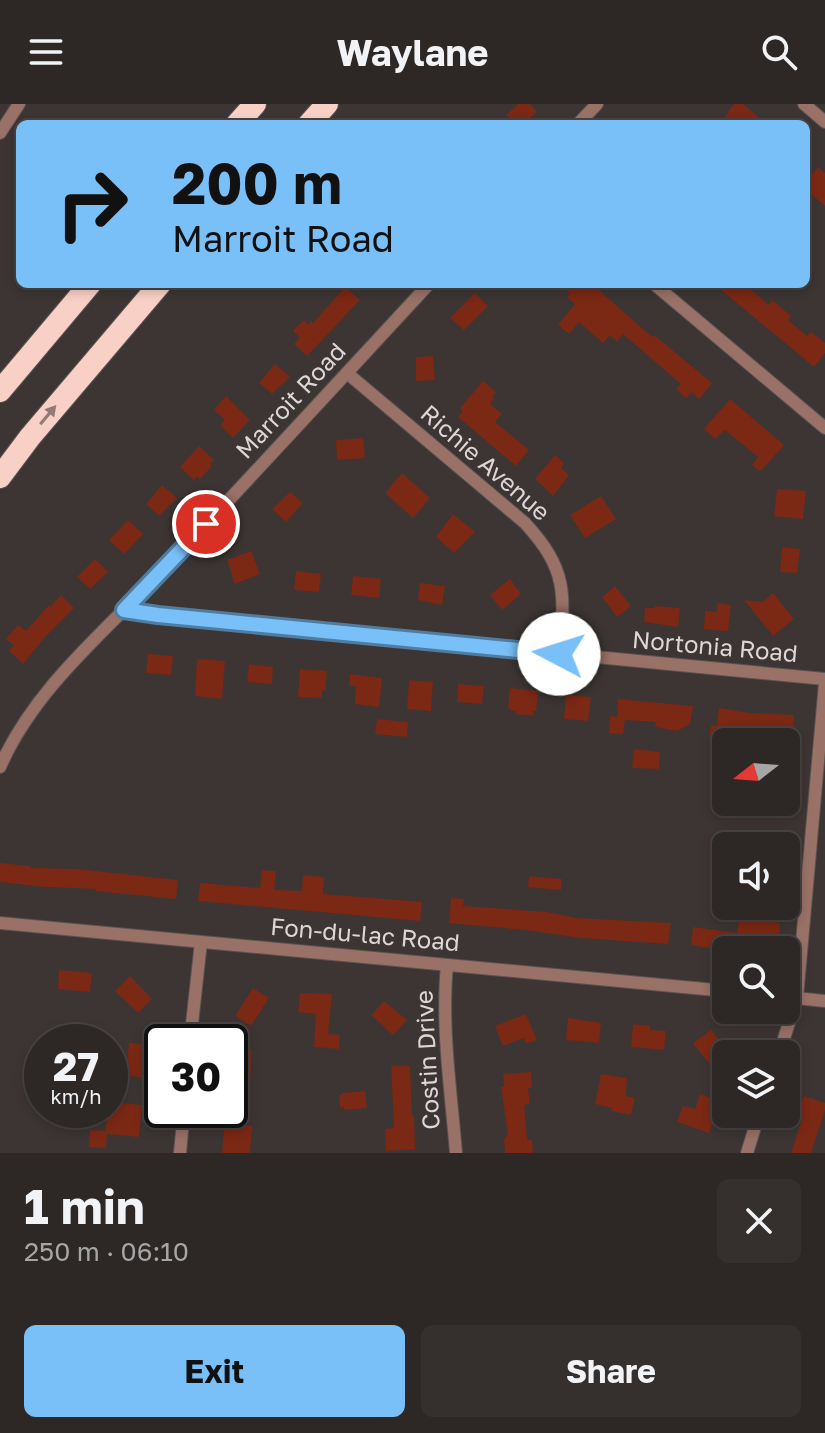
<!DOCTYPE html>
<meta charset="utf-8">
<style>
:root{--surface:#2d2826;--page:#35302e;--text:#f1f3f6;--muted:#a7a6a7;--line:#484443;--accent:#79bff8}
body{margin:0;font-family:"Golos Text",sans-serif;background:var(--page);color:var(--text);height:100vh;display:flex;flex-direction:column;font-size:30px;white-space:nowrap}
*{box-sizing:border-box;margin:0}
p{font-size:26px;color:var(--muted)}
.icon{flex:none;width:44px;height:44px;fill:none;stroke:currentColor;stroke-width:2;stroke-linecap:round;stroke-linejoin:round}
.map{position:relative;height:1049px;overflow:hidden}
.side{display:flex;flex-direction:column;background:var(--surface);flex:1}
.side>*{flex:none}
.hud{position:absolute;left:16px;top:16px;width:794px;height:168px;border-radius:12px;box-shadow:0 4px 12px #0003,0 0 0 2px var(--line);background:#79bff8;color:#111;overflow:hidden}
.needle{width:52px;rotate:253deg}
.buttons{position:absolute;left:712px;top:624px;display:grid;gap:16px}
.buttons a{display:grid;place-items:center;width:88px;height:88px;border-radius:12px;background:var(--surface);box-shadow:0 4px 12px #0003,0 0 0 2px var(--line);font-size:40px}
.speed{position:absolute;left:24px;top:920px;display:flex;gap:16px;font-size:40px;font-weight:700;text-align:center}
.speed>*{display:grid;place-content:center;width:104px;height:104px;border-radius:50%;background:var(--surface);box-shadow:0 4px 12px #0003,0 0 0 2px var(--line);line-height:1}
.speed small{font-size:20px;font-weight:400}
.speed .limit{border:4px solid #111;border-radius:12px;background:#fff;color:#111}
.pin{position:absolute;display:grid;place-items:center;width:68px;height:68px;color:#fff;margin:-34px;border:4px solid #fff;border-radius:50%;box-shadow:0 2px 8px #0007}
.me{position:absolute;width:88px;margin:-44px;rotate:275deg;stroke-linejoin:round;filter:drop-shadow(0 0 6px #0008)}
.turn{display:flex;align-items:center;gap:28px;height:168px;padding:0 24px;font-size:36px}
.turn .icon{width:104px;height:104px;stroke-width:2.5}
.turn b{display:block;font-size:56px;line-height:68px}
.round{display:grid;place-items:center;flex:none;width:84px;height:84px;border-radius:12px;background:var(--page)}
.summary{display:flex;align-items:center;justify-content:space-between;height:136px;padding:0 24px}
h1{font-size:48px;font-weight:700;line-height:60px}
.cta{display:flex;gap:16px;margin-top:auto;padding:16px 24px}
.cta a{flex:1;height:92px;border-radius:12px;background:var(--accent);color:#111;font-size:32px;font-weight:700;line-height:92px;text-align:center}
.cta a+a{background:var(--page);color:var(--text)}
header{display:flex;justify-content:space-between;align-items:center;height:104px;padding:0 24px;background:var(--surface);font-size:36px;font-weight:700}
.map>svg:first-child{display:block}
.building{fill:#7b2814}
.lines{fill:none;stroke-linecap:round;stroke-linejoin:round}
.street-casing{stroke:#595250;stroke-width:14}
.highway-casing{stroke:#595250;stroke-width:24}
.street{stroke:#997167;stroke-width:12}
.highway{stroke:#f9d0c6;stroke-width:22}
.oneway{fill:#917b75}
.route-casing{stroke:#4f7ca1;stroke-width:20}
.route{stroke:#79bff8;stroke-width:14}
.labels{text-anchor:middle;stroke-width:8;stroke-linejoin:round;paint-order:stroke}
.street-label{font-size:24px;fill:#dcd7d6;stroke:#3c3533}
</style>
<header><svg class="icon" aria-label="menu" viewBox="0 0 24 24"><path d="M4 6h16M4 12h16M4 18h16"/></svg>Waylane<svg class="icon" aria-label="search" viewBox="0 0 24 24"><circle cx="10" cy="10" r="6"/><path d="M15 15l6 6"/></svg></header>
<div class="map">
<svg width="825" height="1049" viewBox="0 0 825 1049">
<rect width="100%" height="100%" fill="#3c3533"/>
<g class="building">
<polygon points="518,0 530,0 537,8 523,20 514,20 506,11"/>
<polygon points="734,0 743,0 759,14 754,20 720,20"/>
<polygon points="818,63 825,69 825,102 806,86 806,77"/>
<polygon points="573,180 592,180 652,233 654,231 712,279 699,295 692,288 686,294 676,285 681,280 623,230 617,238 610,231 603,239 579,218 569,230 558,221 575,200 567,193 570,190 567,187"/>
<polygon points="714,180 744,180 769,201 772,196 791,212 788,216 807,232 811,228 825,239 825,249 814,263"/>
<polygon points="345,183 360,196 307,252 294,240 300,234 293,227 304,216 308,221 311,217 313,219"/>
<polygon points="475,189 488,202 464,226 450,214"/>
<polygon points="433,252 435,276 416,277 416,253"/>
<polygon points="275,260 290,273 272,290 259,279"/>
<polygon points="483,277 496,288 492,293 494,295 490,300 502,310 495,318 529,346 516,362 458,313 463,307 460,304"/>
<polygon points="226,292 250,316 233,334 220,321 225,316 214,306"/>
<polygon points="730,295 784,341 762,366 758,366 752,361 758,353 725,326 715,335 704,325"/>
<polygon points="363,334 365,354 337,356 336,336"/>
<polygon points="199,342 214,356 210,360 212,362 200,375 197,372 194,376 180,363"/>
<polygon points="555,351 564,359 561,364 569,371 553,392 535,375"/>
<polygon points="402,369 430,394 413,414 385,389"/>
<polygon points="162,381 177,394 159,412 146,400"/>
<polygon points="777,385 806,387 803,415 774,412"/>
<polygon points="290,388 303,399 286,418 272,405"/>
<polygon points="601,392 616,415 585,434 570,411"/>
<polygon points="453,410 475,428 454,449 436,433"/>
<polygon points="128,416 143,430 124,450 109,436"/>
<polygon points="782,443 800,445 797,469 780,468"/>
<polygon points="251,447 260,470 235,480 227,456"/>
<polygon points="95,455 108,468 90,485 77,473"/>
<polygon points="296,467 321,470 319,488 294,486"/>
<polygon points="353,472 381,475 379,494 351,491"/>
<polygon points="510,475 521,490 502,506 490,491"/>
<polygon points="420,479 445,482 442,501 418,496"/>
<polygon points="615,482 631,502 617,513 602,493"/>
<polygon points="773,489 794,515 773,532 744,496 762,498"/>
<polygon points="61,491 74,504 45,533 23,560 9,547 14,541 6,535 18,521 26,527 49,501 50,503"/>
<polygon points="717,499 731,501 728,527 704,525 705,507 717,508"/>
<polygon points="655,502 680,504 678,523 644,518 645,504 655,504"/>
<polygon points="148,550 173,552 171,571 146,569"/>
<polygon points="197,555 225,557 222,595 195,592"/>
<polygon points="249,560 273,563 272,580 247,578"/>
<polygon points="300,565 327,567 325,587 322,586 322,594 298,593"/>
<polygon points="350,570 382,574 379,603 355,600 356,582 349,582"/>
<polygon points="409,576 433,578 431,607 407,605"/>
<polygon points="458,580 484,582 482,600 457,598"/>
<polygon points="510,584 538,587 536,607 533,607 533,612 516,610 516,607 510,606 510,604 508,604"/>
<polygon points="566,591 591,593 588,617 564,615"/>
<polygon points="618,595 693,602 690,620 677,627 655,623 656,618 625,616 623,630 609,629 610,612 617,613"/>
<polygon points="719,604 750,609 794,611 793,634 788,633 788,638 766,638 767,627 726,624 725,636 709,635 711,621 717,622"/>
<polygon points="377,615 408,618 407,633 375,630"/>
<polygon points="634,645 660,648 659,665 632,664"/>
<polygon points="0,759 30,762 30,764 77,765 178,776 176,795 96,787 96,785 46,783 0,778"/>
<polygon points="262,766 276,767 274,785 276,786 302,787 303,771 324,773 323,790 422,798 420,817 198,797 200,779 260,784"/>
<polygon points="529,772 562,775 561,786 528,783"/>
<polygon points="451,794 464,795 463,802 547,808 576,814 671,819 668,840 581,834 525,826 449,819"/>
<polygon points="739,815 780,819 778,846 721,843 721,846 691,841 693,823 737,829"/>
<polygon points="59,866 92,869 90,888 58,885"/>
<polygon points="130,872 152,895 138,909 115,887"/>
<polygon points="253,884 269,894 251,922 235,912"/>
<polygon points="300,889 332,890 328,930 340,931 339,945 314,943 316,910 298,908"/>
<polygon points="384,897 407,916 393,931 371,911"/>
<polygon points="526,910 537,936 526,940 524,934 503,942 495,922"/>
<polygon points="568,914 601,919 599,939 566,936"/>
<polygon points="633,920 650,922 650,926 666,927 664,946 631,943"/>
<polygon points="711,926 726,945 726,965 718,971 693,939"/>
<polygon points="129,939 149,941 144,974 125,971"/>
<polygon points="232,944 252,946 250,979 247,978 243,1022 252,1022 250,1049 222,1049 226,1006 230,1006"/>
<polygon points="391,962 410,962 412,1012 414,1012 415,1045 386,1047 385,1025 394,1024"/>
<polygon points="531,968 532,984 528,984 530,1000 524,1001 527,1036 532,1036 533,1049 505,1049 504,1035 508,1031 501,983 504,982 503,970"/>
<polygon points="601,970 627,974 626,992 635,994 631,1011 611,1007 612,1004 595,1000"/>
<polygon points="365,987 367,1004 344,1006 344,1003 340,1003 339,991 342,991 342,989"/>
<polygon points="700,990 720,997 709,1029 677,1018 683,1002 695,1005"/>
<polygon points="804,992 825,999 825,1006 811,1049 791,1049 803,1012 798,1010"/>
<polygon points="110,998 142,1001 139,1033 107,1030 106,1044 89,1043 90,1026 105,1027"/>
</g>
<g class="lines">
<defs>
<g id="street">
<polyline points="804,0 825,18"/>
<polyline points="578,20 597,0"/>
<polyline points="0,29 19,0"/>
<polyline points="654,180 825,324"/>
<path d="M347 269 525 419C568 466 565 490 559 550"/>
<polyline points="124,506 158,511 825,575"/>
<path d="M0 663C35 583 107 526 165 464 254 370 341 275 429 180"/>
<polyline points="0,819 726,887"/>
<path d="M447 861C441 923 451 987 456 1049"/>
<polyline points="786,893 825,897"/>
<polyline points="190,938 201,838"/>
<polyline points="779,950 797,894 825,579"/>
<polyline points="180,1049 184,1006"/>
<polyline points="747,1049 759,1010"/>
</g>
<g id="highway">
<polyline points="237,20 255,0"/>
<polyline points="309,20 327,0"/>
<polyline points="0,287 90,180"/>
<polyline points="0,373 30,333 160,180"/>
</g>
</defs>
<use href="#street" class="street-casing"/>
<use href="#highway" class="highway-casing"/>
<use href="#street" class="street"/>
<use href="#highway" class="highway"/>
</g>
<defs><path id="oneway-solid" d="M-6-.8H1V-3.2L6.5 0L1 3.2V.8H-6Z" transform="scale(2)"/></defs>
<use class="oneway" href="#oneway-solid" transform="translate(48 311) rotate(-50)"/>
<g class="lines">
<defs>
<polyline id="route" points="206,420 124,506 158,511 559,550"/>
</defs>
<use href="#route" class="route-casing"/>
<use href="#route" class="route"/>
</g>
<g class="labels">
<g class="street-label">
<text transform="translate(291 297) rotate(-47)" y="8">Marroit Road</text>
<text transform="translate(485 359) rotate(41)" y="8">Richie Avenue</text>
<text transform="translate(715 543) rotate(5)" y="8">Nortonia Road</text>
<text transform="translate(365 831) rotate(5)" y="8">Fon-du-lac Road</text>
<text transform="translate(428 956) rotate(-93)" y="8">Costin Drive</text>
</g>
</g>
</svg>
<div class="buttons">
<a><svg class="needle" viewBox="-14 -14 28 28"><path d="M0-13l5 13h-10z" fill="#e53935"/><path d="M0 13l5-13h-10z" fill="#a7a6a7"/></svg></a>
<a><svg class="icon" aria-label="sound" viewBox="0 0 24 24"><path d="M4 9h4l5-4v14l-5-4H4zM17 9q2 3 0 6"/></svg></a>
<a><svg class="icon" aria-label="search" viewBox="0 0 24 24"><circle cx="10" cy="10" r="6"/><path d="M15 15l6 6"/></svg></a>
<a><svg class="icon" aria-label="layers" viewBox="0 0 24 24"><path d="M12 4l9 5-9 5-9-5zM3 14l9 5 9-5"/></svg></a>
</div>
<div class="speed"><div>27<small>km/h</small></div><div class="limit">30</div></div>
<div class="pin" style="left:206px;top:420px;background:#d93025"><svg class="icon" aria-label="arrive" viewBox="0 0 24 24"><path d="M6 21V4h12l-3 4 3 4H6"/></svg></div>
<svg class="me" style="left:559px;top:550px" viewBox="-20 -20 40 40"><circle r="19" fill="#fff"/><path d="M0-13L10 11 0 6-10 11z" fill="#79bff8"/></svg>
<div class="hud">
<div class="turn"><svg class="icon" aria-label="right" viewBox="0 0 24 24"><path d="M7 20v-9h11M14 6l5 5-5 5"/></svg><div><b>200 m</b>Marroit Road</div></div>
</div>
</div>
<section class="side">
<div class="summary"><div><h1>1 min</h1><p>250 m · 06:10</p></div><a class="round"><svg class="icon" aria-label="close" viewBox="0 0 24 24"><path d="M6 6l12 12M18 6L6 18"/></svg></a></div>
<div class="cta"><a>Exit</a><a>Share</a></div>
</section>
